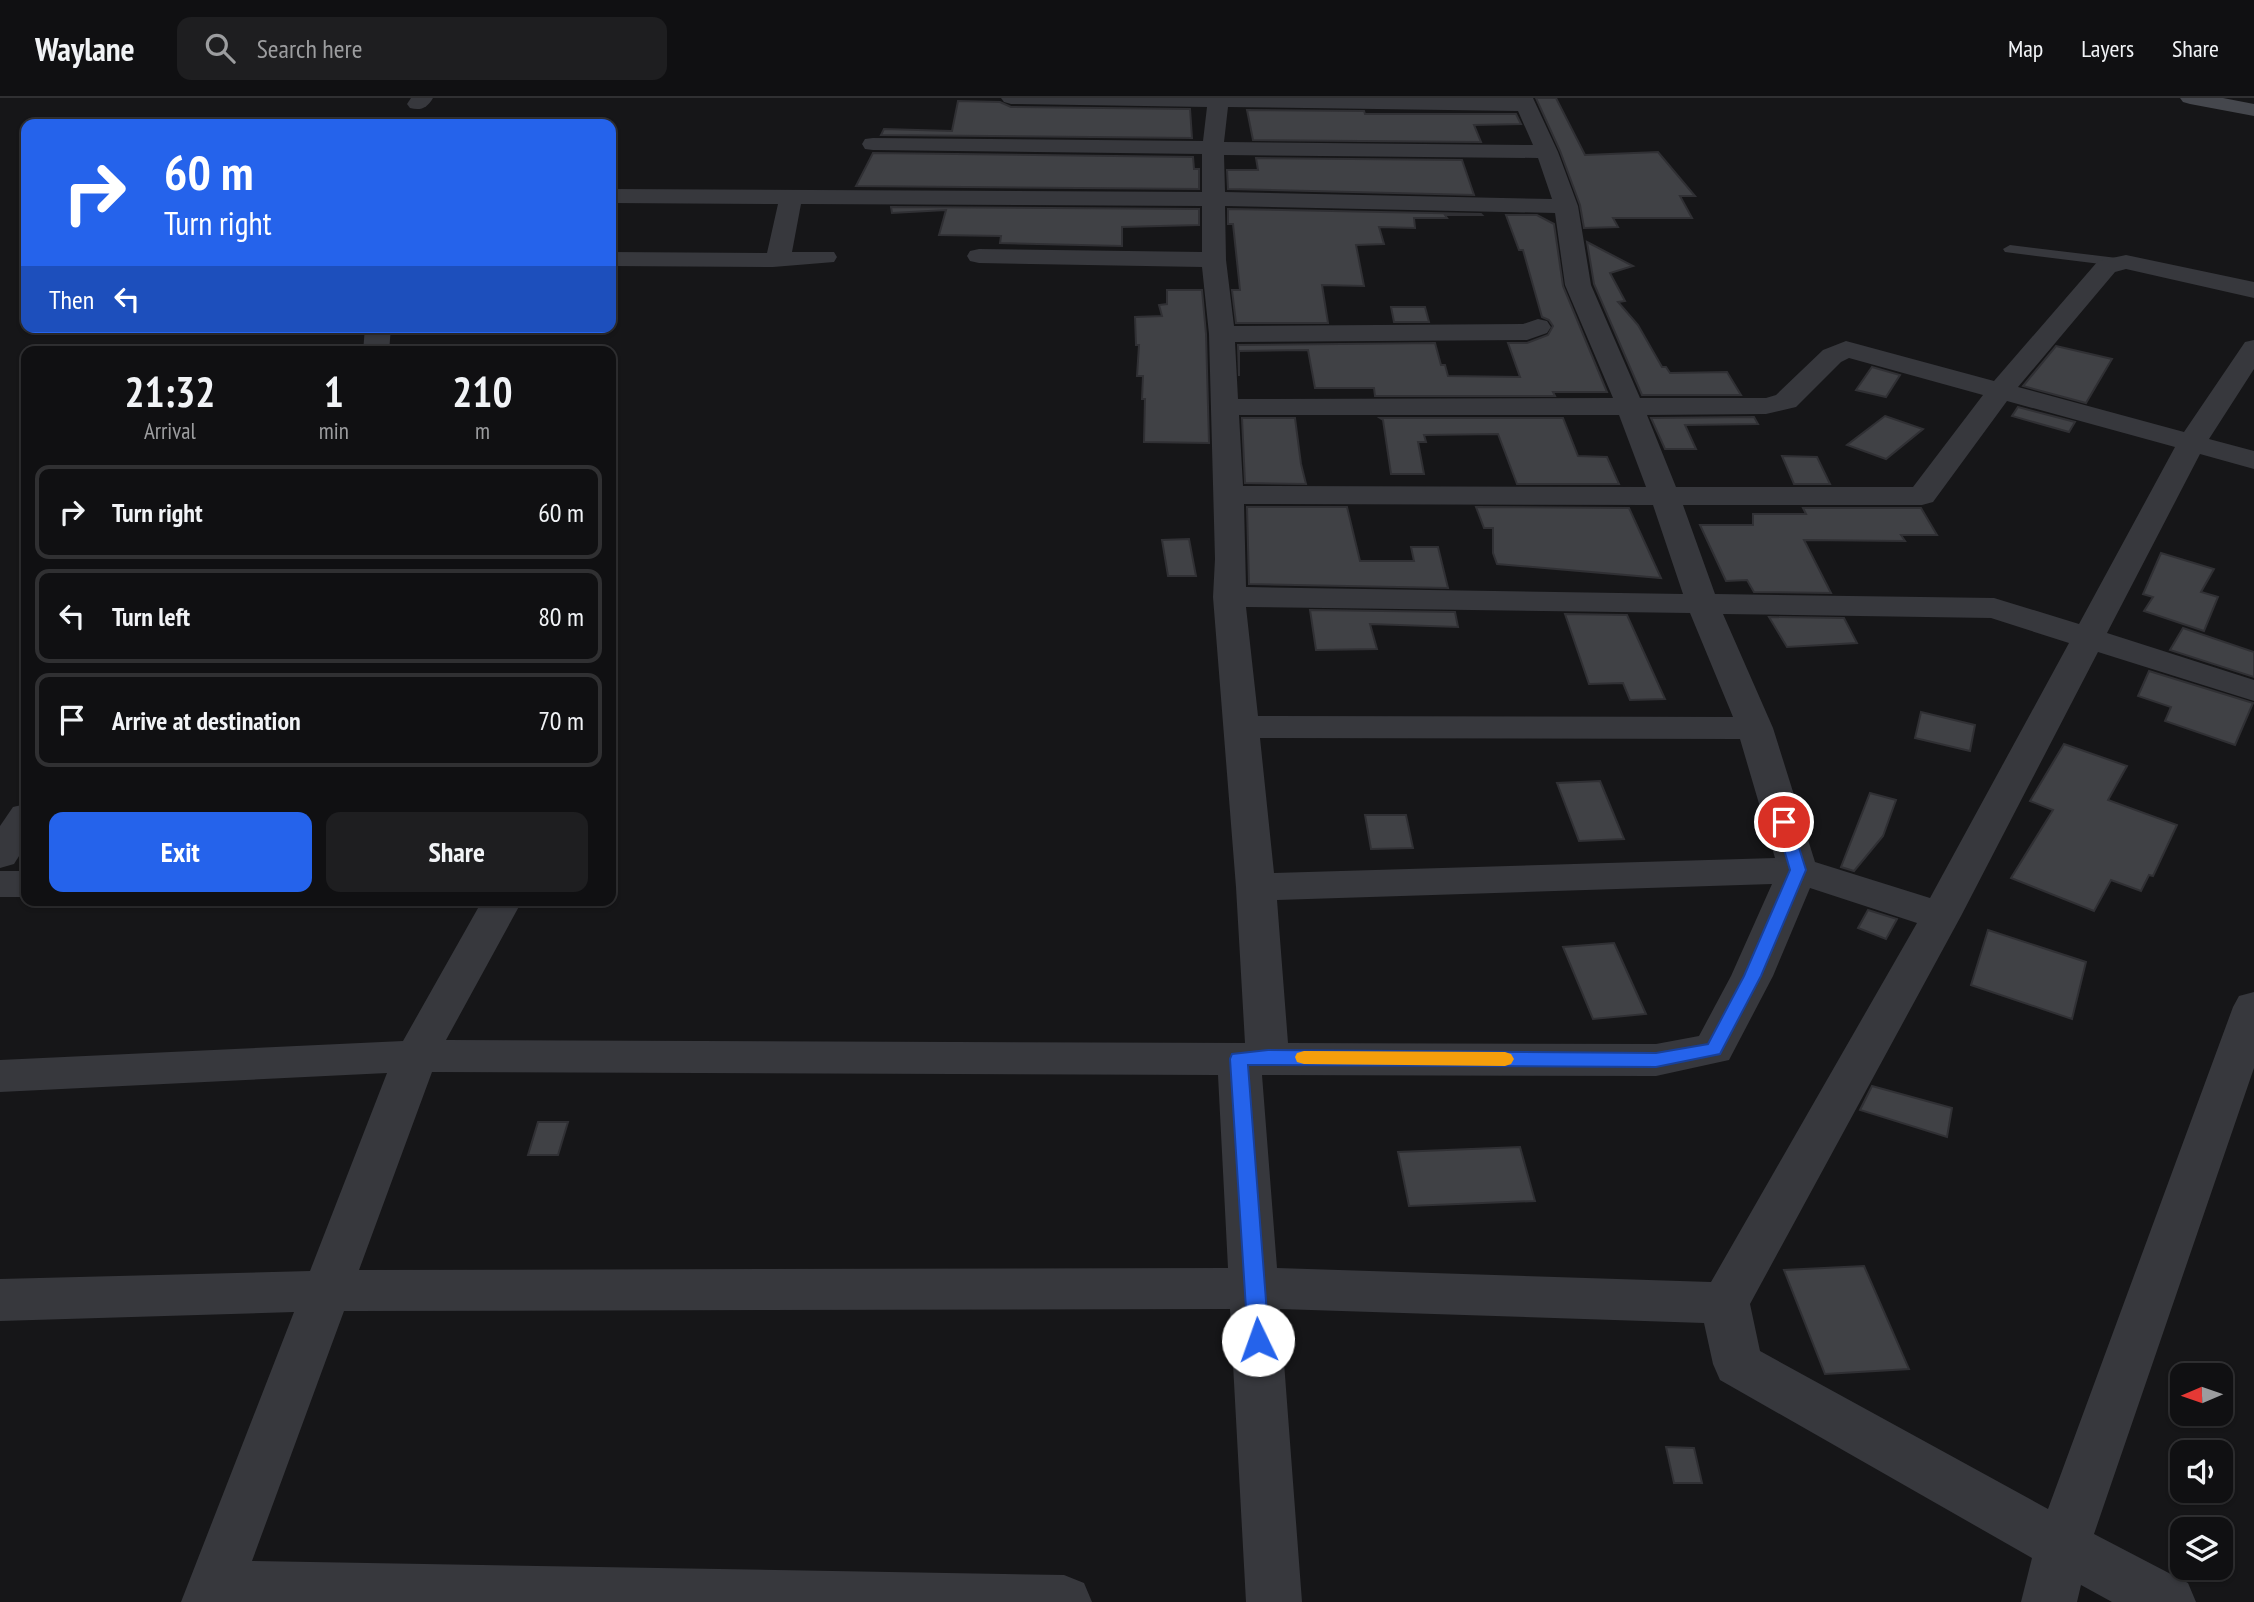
<!DOCTYPE html>
<style>
:root{--surface:#101012;--page:#1e1e20;--text:#f1f3f6;--muted:#9c9d9f;--line:#303032;--accent:#2563eb}
body{margin:0;font-family:"PT Sans Narrow",sans-serif;background:var(--page);color:var(--text);height:100vh;display:flex;flex-direction:column;font-size:26px;white-space:nowrap}
*{box-sizing:border-box;margin:0}
p{font-size:23px;color:var(--muted)}
.icon{flex:none;width:38px;height:38px;fill:none;stroke:currentColor;stroke-width:2;stroke-linecap:round;stroke-linejoin:round}
.map{position:relative;flex:1;overflow:hidden}
.side{position:absolute;left:21px;top:248px;width:595px;height:560px;display:flex;flex-direction:column;background:var(--surface);border-radius:14px;box-shadow:0 2px 5px #0004,0 0 0 2px var(--line)}
.side>*{flex:none}
.guide{position:absolute;left:21px;top:21px;width:595px;height:214px;border-radius:14px;box-shadow:0 2px 5px #0004,0 0 0 2px var(--line);background:#2563eb;color:#fff;overflow:hidden}
.needle{width:46px;rotate:268deg}
.fabs{position:absolute;left:2170px;top:1265px;display:grid;gap:14px}
.fabs a{display:grid;place-items:center;width:63px;height:63px;border-radius:14px;background:var(--surface);box-shadow:0 2px 5px #0004,0 0 0 2px var(--line);font-size:35px}
.pin{position:absolute;display:grid;place-items:center;width:60px;height:60px;color:#fff;margin:-30px;border:4px solid #fff;border-radius:50%;box-shadow:0 2px 7px #0007}
.me{position:absolute;width:77px;margin:-38px;rotate:357deg;stroke-linejoin:round;filter:drop-shadow(0 0 5px #0008)}
.turn{display:flex;align-items:center;gap:24px;height:147px;padding:0 28px;font-size:32px}
.turn .icon{width:91px;height:91px;stroke-width:2.5}
.turn b{display:block;font-size:49px;line-height:60px}
.then{display:flex;align-items:center;height:66px;padding:0 28px;background:#0003;gap:14px;font-size:26px}
.eta{display:flex;justify-content:space-evenly;align-items:center;height:119px;text-align:center}
.eta b{font-size:42px;font-weight:700;line-height:49px}
.cta{display:flex;gap:14px;margin-top:auto;padding:14px 28px}
.cta a{flex:1;height:80px;border-radius:14px;background:var(--accent);color:#fff;font-size:28px;font-weight:700;line-height:80px;text-align:center}
.cta a+a{background:var(--page);color:var(--text)}
ul{padding:0;list-style:none}
li{display:flex;align-items:center;gap:21px;height:94px;margin:0 14px 10px;padding:0 14px;border:4px solid var(--line);border-radius:14px}
li div{flex:1}
li b{display:block;font-size:26px}
li em{font-style:normal}
header{display:flex;align-items:center;gap:42px;box-sizing:border-box;height:98px;padding:0 35px;background:var(--surface);border-bottom:2px solid var(--line)}
header strong{font-size:33px}
nav{display:flex;gap:38px;margin-inline-start:auto;font-size:24px}
.search{width:490px;height:63px;background:var(--page);display:flex;align-items:center;gap:18px;box-sizing:border-box;padding:0 24px;border-radius:14px;color:var(--muted);font-size:26px}
.map>svg:first-child{display:block}
.building{fill:#404145;stroke:#303034;stroke-width:2}
.lines{fill:none;stroke-linecap:round;stroke-linejoin:round}
.service{fill:#37383d;fill-rule:evenodd}
.minor{fill:#37383d;fill-rule:evenodd}
.secondary{fill:#45474d;fill-rule:evenodd}
.route{fill:#2563eb;stroke:#184099;stroke-width:2}
.slow{fill:#f59e0b}
</style>
<header>
<strong>Waylane</strong>
<div class="search"><svg class="icon" aria-label="search" viewBox="0 0 24 24"><circle cx="10" cy="10" r="6"/><path d="M15 15l6 6"/></svg>Search here</div>
<nav><a>Map</a><a>Layers</a><a>Share</a></nav>
</header>
<div class="map">
<svg width="2254" height="1504" viewBox="0 0 2254 1504">
<rect width="100%" height="100%" fill="#161618"/>
<g class="building">
<polygon points="1536,0 1556,0 1585,57 1658,54 1695,98 1680,98 1692,120 1613,120 1618,129 1584,130 1580,107 1560,53"/>
<polygon points="958,3 1000,4 1011,9 1190,11 1192,40 881,37 884,31 952,33"/>
<polygon points="1247,12 1364,13 1365,16 1516,16 1521,26 1474,27 1481,44 1253,42"/>
<polygon points="873,55 1193,59 1194,71 1199,71 1199,91 856,88"/>
<polygon points="1256,60 1462,62 1474,97 1228,91 1227,72 1258,72"/>
<polygon points="891,109 1199,111 1199,127 1122,129 1122,148 1000,145 1001,138 939,137 946,112 892,115"/>
<polygon points="1228,111 1481,116 1482,117 1445,117 1447,120 1414,120 1415,130 1379,129 1384,146 1356,147 1364,188 1322,187 1328,225 1236,225 1232,192 1240,192 1233,126 1228,126"/>
<polygon points="1506,117 1537,117 1554,126 1563,188 1607,294 1553,294 1555,298 1375,298 1374,290 1315,290 1308,252 1239,253 1239,278 1238,247 1435,245 1441,267 1445,267 1448,278 1520,279 1508,245 1527,245 1548,237 1553,228 1549,222 1542,219 1523,152 1519,152"/>
<polygon points="1587,144 1633,168 1610,175 1625,203 1618,204 1638,227 1662,269 1666,269 1670,275 1727,274 1741,297 1642,297 1594,186"/>
<polygon points="1167,192 1202,192 1206,236 1209,345 1144,344 1145,301 1142,301 1143,278 1137,278 1139,247 1136,247 1135,219 1162,218 1159,207 1167,206"/>
<polygon points="1391,209 1425,209 1429,224 1394,224"/>
<polygon points="2056,248 2112,261 2086,305 2023,288"/>
<polygon points="1872,269 1900,277 1886,299 1856,292"/>
<polygon points="2018,309 2075,324 2069,334 2012,318"/>
<polygon points="1885,318 1923,331 1886,361 1847,347"/>
<polygon points="1754,319 1758,326 1685,327 1696,351 1665,351 1651,320"/>
<polygon points="1242,320 1295,320 1301,366 1306,386 1245,385"/>
<polygon points="1380,320 1563,320 1578,358 1607,359 1619,386 1517,386 1498,336 1424,337 1426,344 1418,344 1424,376 1391,376 1383,322"/>
<polygon points="1782,358 1817,359 1830,386 1794,386"/>
<polygon points="1247,409 1347,409 1360,463 1414,463 1411,449 1438,449 1448,490 1249,486"/>
<polygon points="1476,409 1629,410 1661,480 1497,466 1493,455 1493,430 1484,430"/>
<polygon points="1803,410 1921,410 1937,437 1901,437 1905,443 1804,442 1831,495 1754,494 1747,482 1726,483 1700,427 1753,427 1753,416 1806,416"/>
<polygon points="1189,441 1196,478 1168,478 1162,442"/>
<polygon points="2161,455 2214,471 2201,494 2218,499 2204,533 2144,513 2153,499 2143,496"/>
<polygon points="1310,512 1455,514 1458,529 1370,526 1377,551 1316,552"/>
<polygon points="1565,516 1627,517 1665,601 1630,602 1623,585 1589,586"/>
<polygon points="1769,519 1844,520 1857,545 1787,549"/>
<polygon points="2183,530 2254,554 2254,579 2170,552"/>
<polygon points="2149,573 2253,605 2235,647 2165,623 2171,609 2138,598"/>
<polygon points="1921,614 1975,627 1970,653 1915,640"/>
<polygon points="2064,646 2127,668 2108,702 2177,727 2153,778 2149,777 2141,793 2111,782 2094,813 2011,780 2053,712 2030,703"/>
<polygon points="1600,683 1624,741 1579,743 1557,685"/>
<polygon points="1870,695 1896,702 1883,738 1854,773 1841,769"/>
<polygon points="1365,717 1406,717 1413,750 1371,751"/>
<polygon points="1868,812 1897,821 1886,841 1858,830"/>
<polygon points="1988,832 2086,864 2072,921 1971,887"/>
<polygon points="1614,845 1646,916 1593,921 1563,849"/>
<polygon points="1872,988 1952,1010 1947,1039 1860,1012"/>
<polygon points="538,1024 568,1024 558,1057 528,1057"/>
<polygon points="1520,1049 1535,1103 1409,1108 1398,1054"/>
<polygon points="1864,1168 1909,1271 1825,1276 1784,1172"/>
<polygon points="1666,1349 1694,1350 1702,1385 1674,1385"/>
</g>
<g class="lines">
<polygon class="service" points="2010,147 2117,160 2124,164 2117,168 2005,154 2003,151"/>
<g class="minor">
<path d="M411 0H433C427 10 421 13 410 10L407 6Z"/>
<path d="M1001 0H1533L1558 54 1578 108 1591 187 1640 300H1766L1776 297 1823 252 1846 243 1994 283 2098 163 2126 157 2254 184V200L2126 171 2115 174 2018 289 2184 334 2245 244 2254 242V271L2209 341 2254 353V371L2200 356 2107 535 2254 582V603L2098 554 1961 818 1750 1206 1760 1253 2048 1411 2233 909 2239 898 2254 894V970L2094 1436 2188 1485 2196 1504H2112L2081 1487 2077 1504H2021L2032 1460 1720 1282 1713 1266 1704 1225 1280 1211 1302 1504H1246L1230 1211 344 1213 252 1463 1064 1477 1084 1485 1092 1504H181L294 1214 0 1223V1181L310 1173 387 975 0 994V962L403 943 482 803H522L446 942 1245 945 1236 789 1213 499 1215 461 1209 236 1202 169 979 165 970 163 967 158 970 153 979 151 1202 154V108L801 106 792 154H834L837 159 834 164 773 169 611 168V154L767 155 778 106 611 105V91L1202 94V56L873 52 865 51 862 46 865 41 873 40 1203 43 1207 9 1011 6 1004 4ZM1228 9 1518 13 1533 47 1224 44ZM1224 57 1538 60 1552 101 1225 94ZM1225 108 1555 115 1565 187 1613 300 1238 301 1235 244 1527 242 1547 235 1551 229 1547 223 1538 221 1523 226 1234 228 1226 162ZM1849 260 1983 297 1913 389H1676L1647 317 1766 316 1796 309 1841 264ZM2007 303 2175 349 2079 526 1994 500 1715 496 1683 407H1922L1933 404ZM1239 317H1619L1646 389 1243 388ZM1244 406 1653 407 1683 496 1246 489ZM1246 509 1690 515 1733 619 1258 618ZM1723 516 1991 520 2069 545 1930 800 1815 764 1773 630ZM1260 640 1740 641 1775 760 1274 775ZM1772 786 1731 878 1699 938 1656 946 1288 945 1277 802ZM1810 790 1917 825 1711 1184 1277 1170 1262 977 1656 978 1729 962 1773 878ZM432 974 1218 977 1228 1170 359 1172Z"/>
<polygon points="365,229 391,229 389,254 363,254"/>
<polygon points="26,706 26,747 14,766 0,770 0,728 13,709"/>
<rect x="0" y="773" width="26" height="26"/>
</g>
<polygon class="secondary" points="2180,0 2223,0 2254,6 2254,18 2190,6 2183,4"/>
</g>
<polygon class="route" points="1784,719 1791,724 1806,772 1761,878 1720,956 1656,969 1248,967 1269,1242 1266,1249 1258,1251 1251,1249 1248,1242 1230,961 1232,956 1268,952 1656,955 1708,946 1744,878 1790,772 1776,724"/>
<polygon class="slow" points="1304,953 1505,954 1511,956 1514,961 1511,966 1505,968 1304,966 1297,964 1295,959 1297,955"/>
</svg>
<div class="fabs">
<a><svg class="needle" viewBox="-14 -14 28 28"><path d="M0-13l5 13h-10z" fill="#e53935"/><path d="M0 13l5-13h-10z" fill="#9c9d9f"/></svg></a>
<a><svg class="icon" aria-label="sound" viewBox="0 0 24 24"><path d="M4 9h4l5-4v14l-5-4H4zM17 9q2 3 0 6"/></svg></a>
<a><svg class="icon" aria-label="layers" viewBox="0 0 24 24"><path d="M12 4l9 5-9 5-9-5zM3 14l9 5 9-5"/></svg></a>
</div>
<div class="pin" style="left:1784px;top:724px;background:#d93025"><svg class="icon" aria-label="arrive" viewBox="0 0 24 24"><path d="M6 21V4h12l-3 4 3 4H6"/></svg></div>
<svg class="me" style="left:1258px;top:1242px" viewBox="-20 -20 40 40"><circle r="19" fill="#fff"/><path d="M0-13L10 11 0 6-10 11z" fill="#2563eb"/></svg>
<div class="guide">
<div class="turn"><svg class="icon" aria-label="right" viewBox="0 0 24 24"><path d="M7 20v-9h11M14 6l5 5-5 5"/></svg><div><b>60 m</b>Turn right</div></div>
<div class="then">Then<svg class="icon" aria-label="left" viewBox="0 0 24 24"><path d="M17 20v-9H6M10 6l-5 5 5 5"/></svg></div>
</div>
<section class="side">
<div class="eta">
<div><b>21:32</b><p>Arrival</p></div>
<div><b>1</b><p>min</p></div>
<div><b>210</b><p>m</p></div>
</div>
<ul>
<li><svg class="icon" aria-label="right" viewBox="0 0 24 24"><path d="M7 20v-9h11M14 6l5 5-5 5"/></svg><div><b>Turn right</b></div><em>60 m</em></li>
<li><svg class="icon" aria-label="left" viewBox="0 0 24 24"><path d="M17 20v-9H6M10 6l-5 5 5 5"/></svg><div><b>Turn left</b></div><em>80 m</em></li>
<li><svg class="icon" aria-label="arrive" viewBox="0 0 24 24"><path d="M6 21V4h12l-3 4 3 4H6"/></svg><div><b>Arrive at destination</b></div><em>70 m</em></li>
</ul>
<div class="cta"><a>Exit</a><a>Share</a></div>
</section>
</div>
